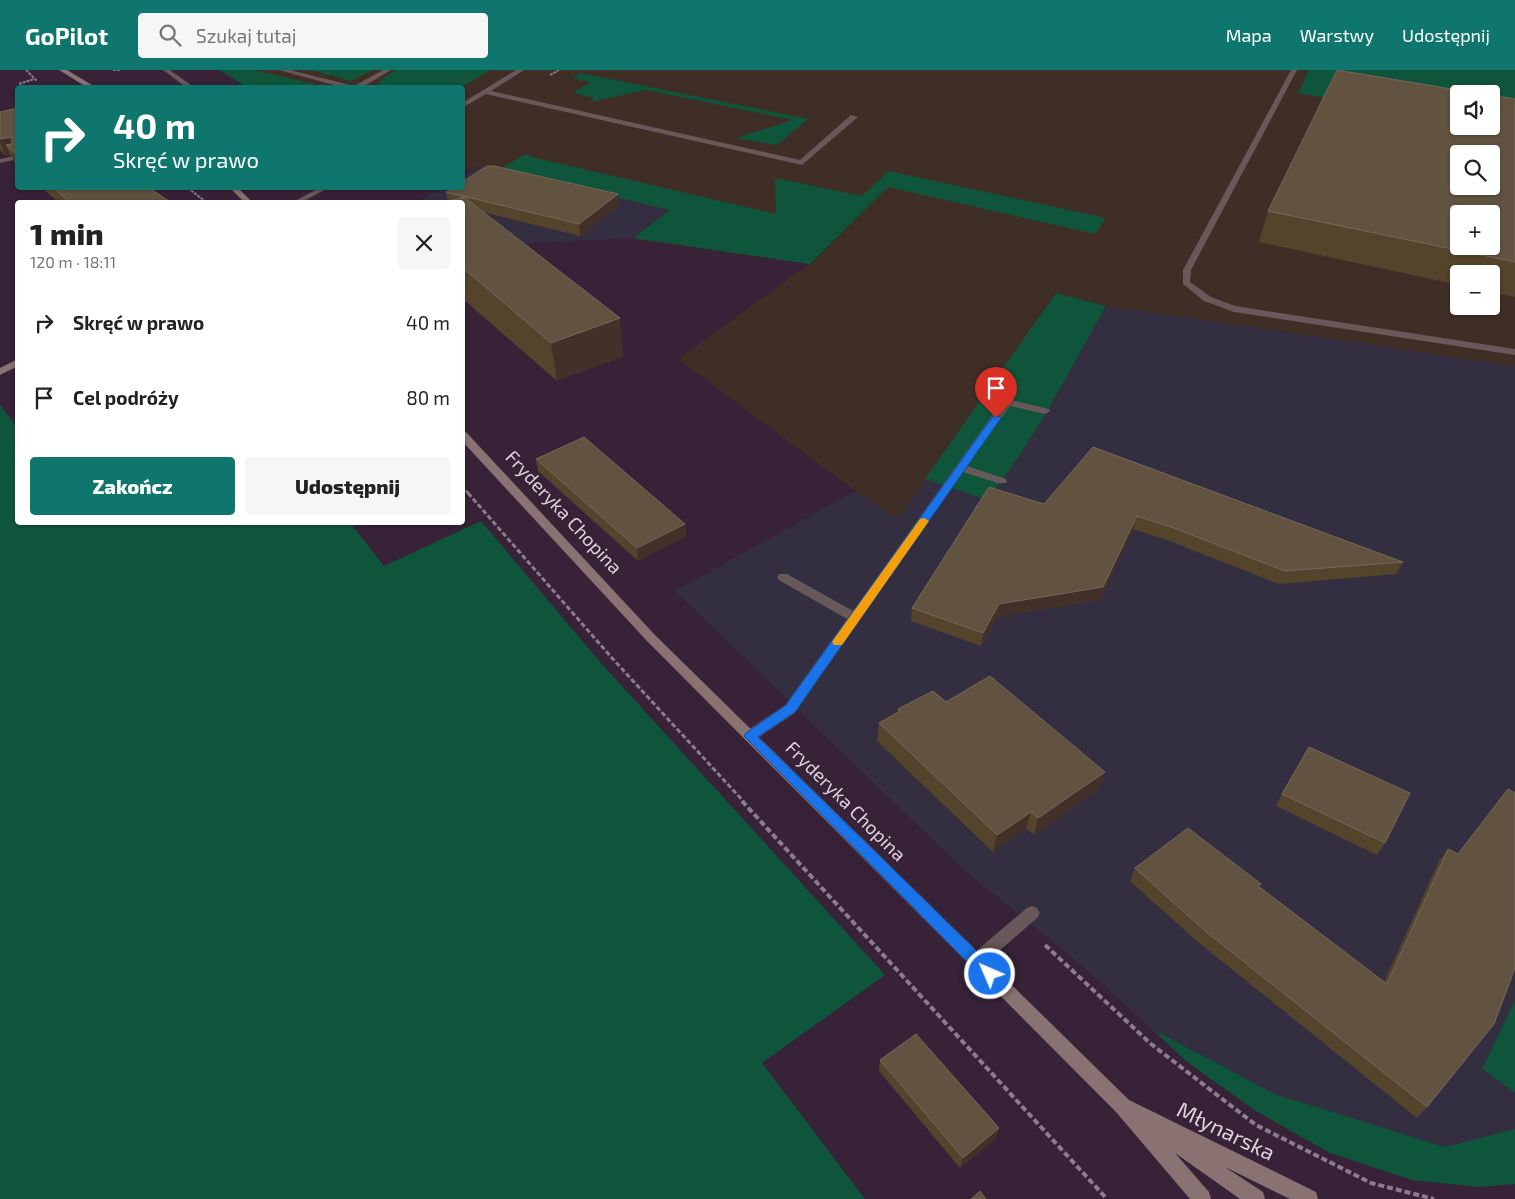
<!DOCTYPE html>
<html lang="pl">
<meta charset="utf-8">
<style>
:root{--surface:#fff;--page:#f6f6f6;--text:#222;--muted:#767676;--accent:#0f766e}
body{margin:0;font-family:"Exo 2",sans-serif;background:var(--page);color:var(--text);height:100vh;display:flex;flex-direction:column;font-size:19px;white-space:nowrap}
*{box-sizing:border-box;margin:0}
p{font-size:16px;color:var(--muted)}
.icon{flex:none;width:28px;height:28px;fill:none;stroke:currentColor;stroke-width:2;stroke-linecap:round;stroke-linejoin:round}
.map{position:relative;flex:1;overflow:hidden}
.panel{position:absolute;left:15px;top:130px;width:450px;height:325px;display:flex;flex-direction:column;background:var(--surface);border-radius:5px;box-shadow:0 1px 4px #0004}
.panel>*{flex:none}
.banner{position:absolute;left:15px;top:15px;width:450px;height:105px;border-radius:5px;box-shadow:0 1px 4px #0004;background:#0f766e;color:#fff;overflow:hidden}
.buttons{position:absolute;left:1450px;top:15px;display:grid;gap:10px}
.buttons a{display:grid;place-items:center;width:50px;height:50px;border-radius:5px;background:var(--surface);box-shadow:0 1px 4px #0004;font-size:25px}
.pin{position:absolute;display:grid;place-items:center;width:42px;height:42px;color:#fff;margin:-51px -21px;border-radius:50% 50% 50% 0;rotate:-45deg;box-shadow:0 0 5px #0007}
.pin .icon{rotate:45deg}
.me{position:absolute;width:55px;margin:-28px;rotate:315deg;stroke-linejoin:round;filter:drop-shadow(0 0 4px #0008)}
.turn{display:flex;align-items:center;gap:18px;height:105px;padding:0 15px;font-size:22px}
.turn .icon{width:65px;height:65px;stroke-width:2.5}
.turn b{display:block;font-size:35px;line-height:42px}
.round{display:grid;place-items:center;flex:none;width:52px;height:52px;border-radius:5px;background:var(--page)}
.headline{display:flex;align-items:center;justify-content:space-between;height:85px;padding:0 15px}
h1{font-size:30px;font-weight:800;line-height:38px}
.primary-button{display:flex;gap:10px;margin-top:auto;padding:10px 15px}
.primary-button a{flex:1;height:58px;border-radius:5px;background:var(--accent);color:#fff;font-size:20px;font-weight:800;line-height:58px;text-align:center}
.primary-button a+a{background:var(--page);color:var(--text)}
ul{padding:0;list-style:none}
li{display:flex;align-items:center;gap:15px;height:75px;padding:0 15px}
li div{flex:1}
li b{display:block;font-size:19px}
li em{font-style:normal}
header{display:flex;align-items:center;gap:30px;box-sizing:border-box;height:70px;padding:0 25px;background:var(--accent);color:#fff}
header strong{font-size:24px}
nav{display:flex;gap:28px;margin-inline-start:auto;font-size:18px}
.search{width:350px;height:45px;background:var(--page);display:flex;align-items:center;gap:12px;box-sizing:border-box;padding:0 18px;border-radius:5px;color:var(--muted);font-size:19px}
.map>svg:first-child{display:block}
.commercial{fill:#332f40}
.industrial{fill:#3f2e25;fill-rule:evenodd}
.green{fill:#0f553c}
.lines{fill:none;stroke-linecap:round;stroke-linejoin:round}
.path-far3{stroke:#8d7c8d;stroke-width:2;stroke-dasharray:3 1;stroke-linecap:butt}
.path-far2{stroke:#8d7c8d;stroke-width:2.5;stroke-dasharray:4 2;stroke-linecap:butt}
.path-far1{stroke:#8d7c8d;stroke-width:3;stroke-dasharray:5 2.5;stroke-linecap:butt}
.path{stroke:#8d7c8d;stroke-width:4;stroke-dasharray:6 3;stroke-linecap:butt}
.lane{fill:#685859;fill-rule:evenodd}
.street{fill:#685859;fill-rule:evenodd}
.secondary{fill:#8a7272;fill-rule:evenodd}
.wall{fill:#54442c}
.shaded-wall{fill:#423029}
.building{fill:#625340;stroke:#766759;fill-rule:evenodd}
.route{fill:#1a73e8;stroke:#114b97}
.slow{fill:#f59e0b}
.labels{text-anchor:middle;stroke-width:4;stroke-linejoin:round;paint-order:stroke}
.street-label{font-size:19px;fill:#dfd2df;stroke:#372237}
.near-street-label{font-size:22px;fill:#dfd2df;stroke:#372237}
</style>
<header>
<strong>GoPilot</strong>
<div class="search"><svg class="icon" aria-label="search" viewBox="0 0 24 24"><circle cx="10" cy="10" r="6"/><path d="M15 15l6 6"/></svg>Szukaj tutaj</div>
<nav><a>Mapa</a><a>Warstwy</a><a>Udostępnij</a></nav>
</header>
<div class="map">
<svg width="1515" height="1129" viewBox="0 0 1515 1129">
<rect width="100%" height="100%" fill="#372237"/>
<g class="commercial">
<polygon points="479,96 670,140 633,168 500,175 462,132 417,132 444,118 462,118 463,106"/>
<polygon points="1106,236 1515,296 1515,930 1482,999 1515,1023 1515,1059 1445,1077 1275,1024 1152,959 1073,888 966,802 675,521 855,421 898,448 925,409 987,430 1002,411 1035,359"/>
</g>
<path class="industrial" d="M219 0H1515V296L1106 236 1056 223 898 449 855 421 678 289 809 194 632 169 669 140 478 96 471 100 463 98 462 18 248 17ZM1459 24H1491V56H1459ZM1459 84H1491V116H1459ZM1459 144H1491V176H1459ZM1459 204H1491V236H1459Z"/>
<g class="green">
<polygon points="219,0 254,0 326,17 247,17"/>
<polygon points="310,0 373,0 351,11"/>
<polygon points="397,0 491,0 461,17 379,17 379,13 387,5"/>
<polygon points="1309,0 1515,0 1515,60 1491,56 1491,24 1459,24 1459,51 1298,23"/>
<polygon points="580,3 808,49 777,75 736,68 793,50 646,20 589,32 594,28 573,23 590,12 572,8"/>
<polygon points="525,84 536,88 776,144 775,108 862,126 889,101 1106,148 1095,164 888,117 810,194 633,168 670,140 499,100"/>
<path d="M1056 223 1106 236C1069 301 1034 371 987 430L925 409Z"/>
<polygon points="0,335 17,357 18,452 350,453 384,496 481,451 601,593 885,905 762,993 865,1129 0,1129"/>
<polygon points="1515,930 1515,1023 1482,999"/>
<polygon points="1152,959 1275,1024 1445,1077 1515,1059 1515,1114 1478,1117 1412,1110 1330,1083 1254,1040 1186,991"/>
</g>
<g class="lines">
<g class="path-far3">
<polyline points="26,0 37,11"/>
<polyline points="113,0 121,0"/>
<polyline points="550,5 559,0"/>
<polyline points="19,14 34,9"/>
<polyline points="188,118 206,132"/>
</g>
<polyline class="path-far2" points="462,416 469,424"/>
<polyline class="path-far1" points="468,423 612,588 744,732"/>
<g class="path">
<polyline points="742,731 1107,1129"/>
<polyline points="1045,875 1151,974 1256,1055 1371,1113 1434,1129"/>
</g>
<g class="lane">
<polygon points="163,0 170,0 195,18 187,18"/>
<polygon points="279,0 290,0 354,16 383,0 391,0 361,18 345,18"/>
<polygon points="516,0 524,0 491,21 800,90 851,45 858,47 802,95 486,24 462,38 462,33"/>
<polygon points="1291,0 1297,0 1191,200 1190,212 1211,227 1235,236 1515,279 1515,285 1234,242 1204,231 1183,214 1183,200"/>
<polygon points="319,118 328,118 302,132 293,132"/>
<polygon points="1007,329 1049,339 1050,341 1045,344 1010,336 967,396 1006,409 1007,411 1006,413 998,413 963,402 795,643 755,670 750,671 745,670 743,666 745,662 785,635 847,549 779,510 777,507 779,504 787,504 853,541 1003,330"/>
<polygon points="1032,836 1037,838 1040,843 1037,848 982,896 976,898 970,896 968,891 970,886 1027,838"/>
</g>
<polygon class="street" points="18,85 18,89 0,93 0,89"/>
<g class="secondary">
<polygon points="59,0 67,0 97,18 88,18"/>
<polygon points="230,118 238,118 252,132 244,132"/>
<polygon points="18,289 18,296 0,305 0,298"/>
<polygon points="462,361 466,362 655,565 1129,1030 1316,1122 1318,1129 1290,1129 1225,1097 1263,1122 1265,1129 1240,1129 1175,1083 1209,1122 1211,1129 1190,1129 1116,1042 647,571 462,371"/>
</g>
</g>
<g class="wall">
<polygon points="1515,29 1515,227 1491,222 1491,204 1459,204 1459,215 1259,172 1268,141"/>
<polygon points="18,38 18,95 14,92 11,85 6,86 0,80 0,42"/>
<polygon points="42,118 150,118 170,132 58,132"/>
<polygon points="446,122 619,136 580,166 483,142 623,286 557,311 462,228 462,132 448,132"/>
<polygon points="1093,377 1403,492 1396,504 1279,514 1167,470 1133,459 1100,530 997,547 981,576 911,551 912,538 1044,434"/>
<polygon points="536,389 685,454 686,466 638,491 538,401"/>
<polygon points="946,632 1099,719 1034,765 1026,758 993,782 877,671 879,653 898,642 898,639"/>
<polygon points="1282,724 1385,773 1377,785 1276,736"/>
<polygon points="1448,779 1458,784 1427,1037 1417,1048 1199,873 1130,811 1135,798 1260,817 1384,912 1439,791"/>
<polygon points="880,990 999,1058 995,1069 960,1098 879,1001"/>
</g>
<g class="shaded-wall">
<polygon points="12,67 18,80 6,75 10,85 6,86 0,72 0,69"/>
<polygon points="618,124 619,136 580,166 579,154"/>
<polygon points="620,248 623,286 557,311 551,273"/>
<polygon points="1137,446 1133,459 1100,530 997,547 981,576 983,563 999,534"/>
<polygon points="685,454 686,466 638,491 637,478"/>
<polygon points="1105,702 1099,719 1034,765 1038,748"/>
<polygon points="1031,742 1026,758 993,782 997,765"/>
<polygon points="999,1058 995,1069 960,1098 963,1088"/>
</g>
<g class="building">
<path d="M1337 0 1482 24H1459V56H1491V25L1515 29V192L1268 141ZM1459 84H1491V116H1459ZM1459 144H1491V176H1459Z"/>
<polygon points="18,38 18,86 6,75 12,74 12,67 0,69 0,42"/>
<polygon points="487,96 494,96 618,124 579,154 446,122 454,118 462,118 462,112"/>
<polygon points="53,118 150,118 170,132 70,132"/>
<polygon points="464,127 620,248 551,273 462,197 462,132 446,132"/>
<polygon points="584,367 685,454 637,478 536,389"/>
<polygon points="1093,377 1403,492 1285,501 1171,457 1137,446 1103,517 999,534 983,563 912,538 989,417 1044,434"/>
<polygon points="990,606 1105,702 1038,748 1031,742 997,765 879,653 900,641 898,639 933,621 946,632"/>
<polygon points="1309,677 1410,723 1385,773 1282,724"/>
<polygon points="1508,719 1515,723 1515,898 1494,954 1427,1037 1205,861 1135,798 1188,758 1261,814 1258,816 1387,914 1448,779 1458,784"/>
<polygon points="916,964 999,1058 963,1088 880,990"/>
<polygon points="980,1121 986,1129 971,1129"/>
</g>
<polygon class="route" points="993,346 999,346 1001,348 795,642 758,667 995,899 997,904 995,909 990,911 984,909 744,666 746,663 786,635"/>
<polygon class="slow" points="924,448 929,451 842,575 834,575 832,572 834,569 920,449"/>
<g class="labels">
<g class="street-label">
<text transform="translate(564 442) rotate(47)" y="7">Fryderyka Chopina</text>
<text transform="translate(846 731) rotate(45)" y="7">Fryderyka Chopina</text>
</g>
<g class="near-street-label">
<text transform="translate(1226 1061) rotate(26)" y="8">Młynarska</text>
</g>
</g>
</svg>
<div class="buttons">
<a><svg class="icon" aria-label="sound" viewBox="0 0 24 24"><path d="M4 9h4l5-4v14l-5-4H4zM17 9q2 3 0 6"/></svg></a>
<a><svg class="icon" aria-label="search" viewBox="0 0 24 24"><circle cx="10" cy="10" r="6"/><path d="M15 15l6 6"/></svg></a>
<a>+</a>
<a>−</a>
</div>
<div class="pin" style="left:996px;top:348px;background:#d93025"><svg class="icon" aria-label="arrive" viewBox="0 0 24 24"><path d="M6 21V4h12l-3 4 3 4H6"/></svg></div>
<svg class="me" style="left:990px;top:904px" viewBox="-20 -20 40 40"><circle r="17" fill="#1a73e8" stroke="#fff" stroke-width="3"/><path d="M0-11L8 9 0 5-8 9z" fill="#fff"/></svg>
<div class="banner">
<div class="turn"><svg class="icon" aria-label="right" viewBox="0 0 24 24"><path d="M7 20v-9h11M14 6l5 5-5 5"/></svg><div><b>40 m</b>Skręć w prawo</div></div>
</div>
<section class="panel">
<div class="headline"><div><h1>1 min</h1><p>120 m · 18:11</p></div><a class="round"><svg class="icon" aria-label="close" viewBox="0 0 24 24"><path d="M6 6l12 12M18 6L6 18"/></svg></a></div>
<ul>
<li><svg class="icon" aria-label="right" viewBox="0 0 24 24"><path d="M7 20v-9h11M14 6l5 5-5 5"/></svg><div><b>Skręć w prawo</b></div><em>40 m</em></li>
<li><svg class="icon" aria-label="arrive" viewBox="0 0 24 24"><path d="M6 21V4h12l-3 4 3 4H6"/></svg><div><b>Cel podróży</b></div><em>80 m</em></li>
</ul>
<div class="primary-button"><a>Zakończ</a><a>Udostępnij</a></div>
</section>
</div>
